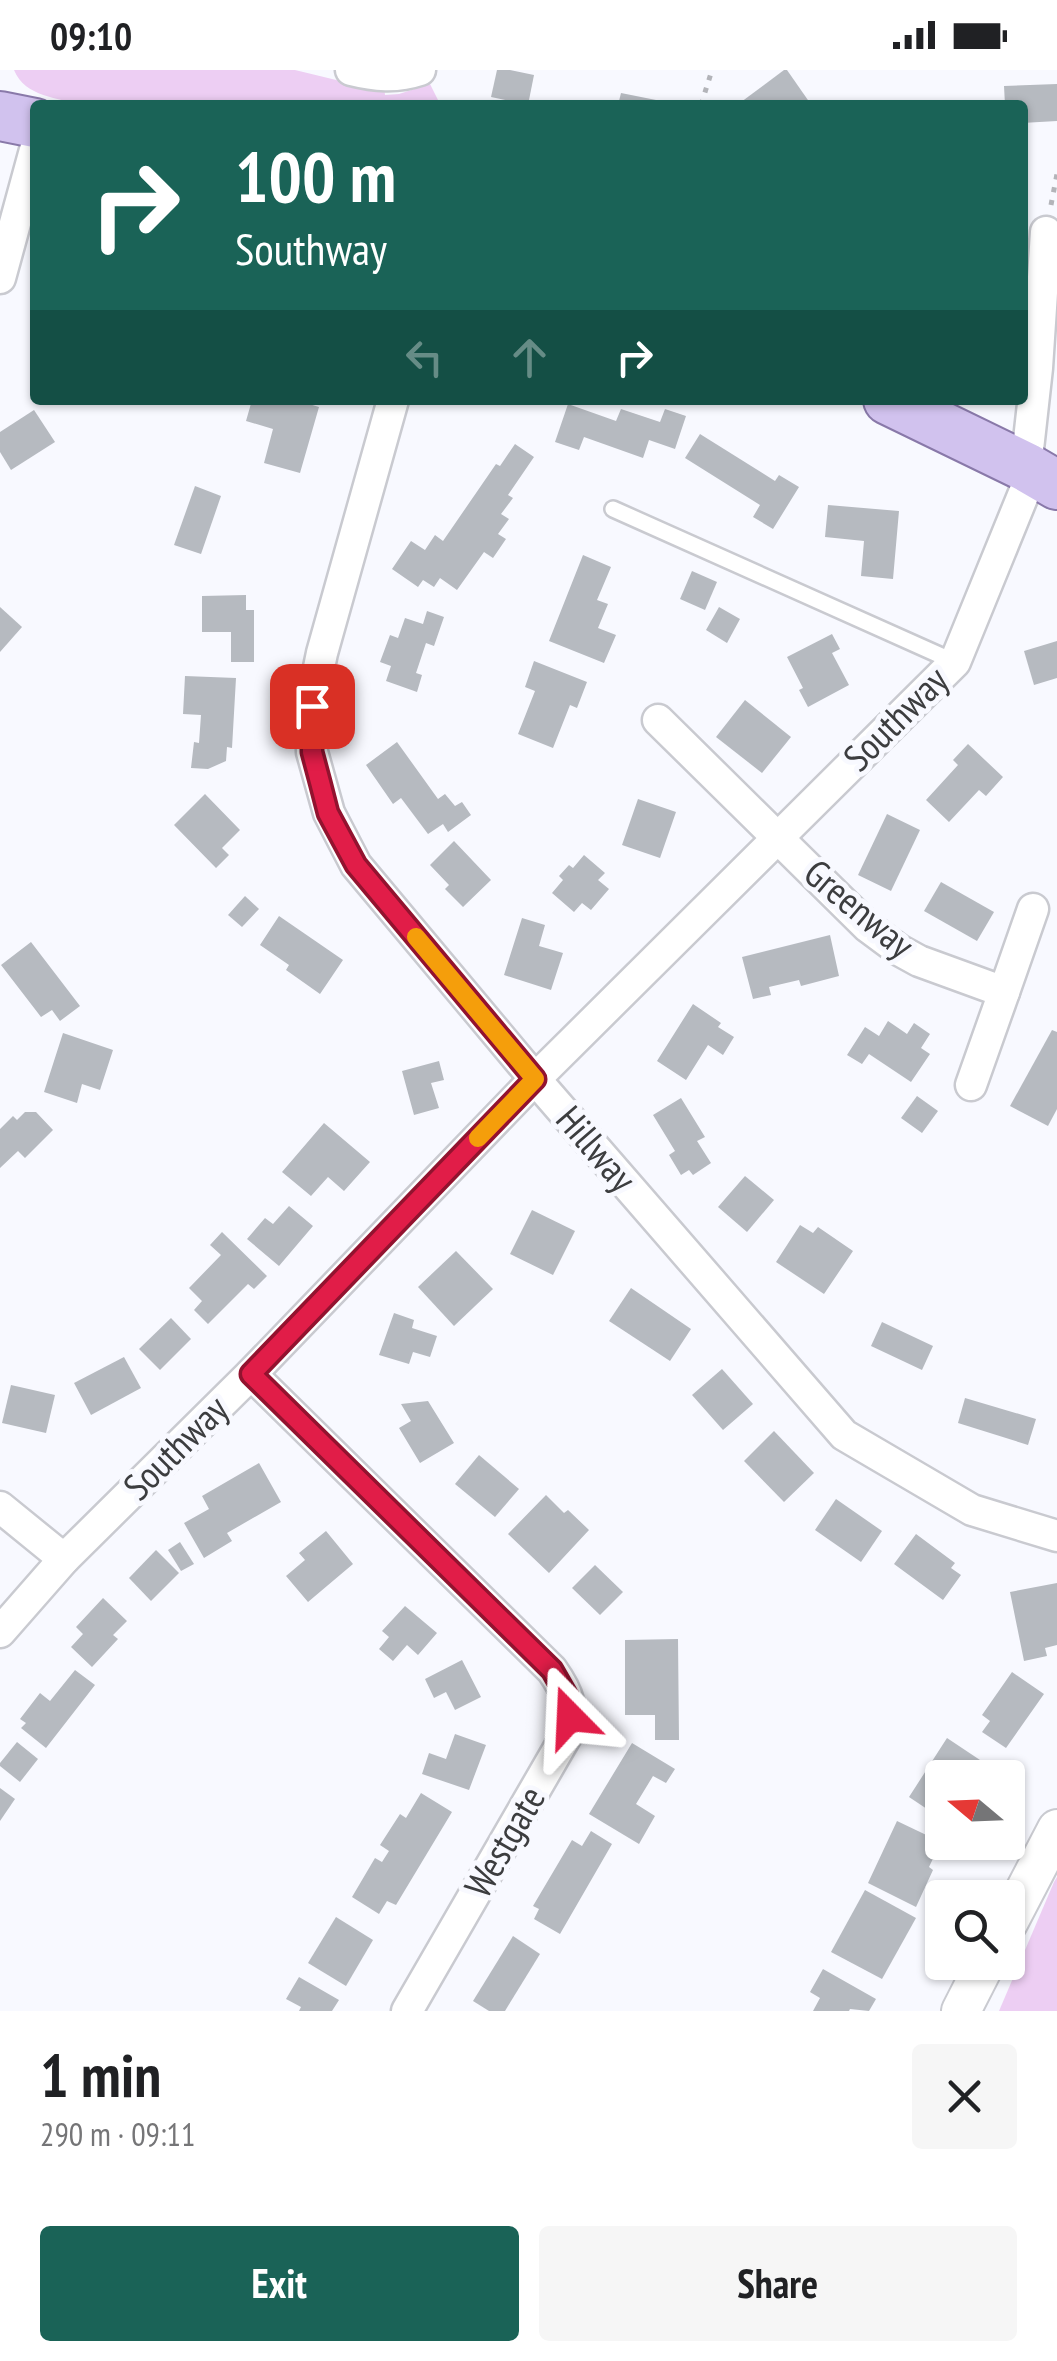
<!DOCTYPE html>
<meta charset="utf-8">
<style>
:root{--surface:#fff;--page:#f6f6f6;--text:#202124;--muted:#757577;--accent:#1a6357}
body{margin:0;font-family:"PT Sans Narrow",sans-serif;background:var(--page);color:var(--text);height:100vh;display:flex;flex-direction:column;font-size:38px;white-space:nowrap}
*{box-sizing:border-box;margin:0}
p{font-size:32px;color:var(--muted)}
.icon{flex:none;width:55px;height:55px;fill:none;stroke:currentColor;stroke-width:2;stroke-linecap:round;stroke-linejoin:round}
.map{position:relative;height:1941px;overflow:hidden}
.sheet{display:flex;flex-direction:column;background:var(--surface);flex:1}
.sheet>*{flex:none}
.top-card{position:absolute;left:30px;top:30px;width:998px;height:305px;border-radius:10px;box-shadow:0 2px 8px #0004;background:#1a6357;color:#fff;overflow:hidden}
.needle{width:65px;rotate:289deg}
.buttons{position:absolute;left:925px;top:1690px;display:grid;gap:20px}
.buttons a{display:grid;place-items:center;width:100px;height:100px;border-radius:10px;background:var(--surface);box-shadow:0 2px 8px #0004;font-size:50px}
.pin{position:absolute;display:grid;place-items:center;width:85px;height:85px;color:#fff;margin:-42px;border-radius:20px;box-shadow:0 5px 15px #0006}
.me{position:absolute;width:110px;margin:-55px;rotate:339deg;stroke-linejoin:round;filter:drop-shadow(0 0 8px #0008)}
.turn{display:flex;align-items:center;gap:35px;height:210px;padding:0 40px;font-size:45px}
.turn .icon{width:130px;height:130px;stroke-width:2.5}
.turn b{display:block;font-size:70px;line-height:85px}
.lanes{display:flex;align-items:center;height:95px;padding:0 40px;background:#0003;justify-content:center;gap:50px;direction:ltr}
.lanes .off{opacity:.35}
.round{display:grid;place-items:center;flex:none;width:105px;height:105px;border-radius:10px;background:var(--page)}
.summary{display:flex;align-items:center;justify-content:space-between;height:170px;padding:0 40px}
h1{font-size:60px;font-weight:600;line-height:75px}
.cta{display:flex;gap:20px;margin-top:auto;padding:20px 40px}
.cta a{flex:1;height:115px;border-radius:10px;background:var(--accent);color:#fff;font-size:40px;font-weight:600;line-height:115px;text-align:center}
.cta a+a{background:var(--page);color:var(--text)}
.status{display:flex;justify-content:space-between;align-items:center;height:70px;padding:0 50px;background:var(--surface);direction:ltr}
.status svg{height:28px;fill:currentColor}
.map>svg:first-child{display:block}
.green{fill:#edcef3}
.building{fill:#b6bac0}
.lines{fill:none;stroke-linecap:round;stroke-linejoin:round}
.service-casing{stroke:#c9cad0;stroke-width:20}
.minor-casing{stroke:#c9cad0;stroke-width:35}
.tertiary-casing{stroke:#c9cad0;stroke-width:42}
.primary-casing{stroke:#8979a9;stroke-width:52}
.path{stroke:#b3b4b9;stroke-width:5;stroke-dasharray:5 8;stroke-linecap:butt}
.service{stroke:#fff;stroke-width:15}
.minor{stroke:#fff;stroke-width:30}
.tertiary{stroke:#fff;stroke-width:38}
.primary{stroke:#d1c2ee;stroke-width:48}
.route-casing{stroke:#92132f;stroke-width:25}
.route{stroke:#e11d48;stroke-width:18}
.slow{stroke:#f59e0b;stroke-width:18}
.labels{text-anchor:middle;stroke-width:10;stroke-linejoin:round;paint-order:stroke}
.street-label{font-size:38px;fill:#3c3d3f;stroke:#f8f9ff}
</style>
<div class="status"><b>09:10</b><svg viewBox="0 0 49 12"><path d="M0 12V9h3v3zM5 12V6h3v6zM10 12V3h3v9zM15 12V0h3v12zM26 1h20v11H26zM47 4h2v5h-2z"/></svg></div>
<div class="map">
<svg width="1057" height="1941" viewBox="0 0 1057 1941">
<rect width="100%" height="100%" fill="#f8f9ff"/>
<g class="green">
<path d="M14 0H295L365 17 384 16 385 25 399 24 430 14 440 34 442 35H84C58 28 25 27 14 0Z"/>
<polygon points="1057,1807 1057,1941 999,1941 1054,1812"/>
</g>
<g class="building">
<polygon points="497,0 510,0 534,5 528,35 491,27"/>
<polygon points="784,0 787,0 810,33 808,35 737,35"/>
<polygon points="1057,14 1057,51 1022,53 1022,35 1005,35 1004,16"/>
<polygon points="621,23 671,33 671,35 618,35"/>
<polygon points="252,330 296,330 319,337 300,403 264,393 273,359 246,351"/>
<polygon points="568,334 616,351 621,339 660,352 665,339 686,346 675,379 649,370 643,388 584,367 579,380 555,372"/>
<polygon points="34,340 55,372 11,400 0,382 0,362"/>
<polygon points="700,364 775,411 779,405 799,417 773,459 753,447 760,435 685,388"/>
<polygon points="515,374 534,387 508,425 513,428 501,444 509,449 498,464 506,469 493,488 484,482 457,520 440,508 434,517 423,510 418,517 392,499 411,471 425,480 435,465 443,471 496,394 500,396"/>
<polygon points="195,416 221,426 201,484 174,475"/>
<polygon points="828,435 899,441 893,509 861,506 864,471 825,467"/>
<polygon points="583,485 611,497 597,530 608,534 598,558 616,565 604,593 549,571"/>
<polygon points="692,501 717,512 705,540 680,529"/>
<polygon points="246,525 246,540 254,540 254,592 231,592 231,562 202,562 202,526"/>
<polygon points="0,537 22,557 0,582"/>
<polygon points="719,537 740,549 727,573 706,560"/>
<polygon points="427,541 444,547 434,576 426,573 416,603 422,605 417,622 386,611 391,596 380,592 390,565 398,568 405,548 423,554"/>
<polygon points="832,564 840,579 832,583 849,615 808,637 799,620 803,618 787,587"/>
<polygon points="1057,571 1057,608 1034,615 1024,581"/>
<polygon points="534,591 587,612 577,638 570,635 553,678 518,664 535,621 525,617"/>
<polygon points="185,606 236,608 232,678 227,677 226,691 208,699 191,698 194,672 199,673 201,645 183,644"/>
<polygon points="745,630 791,667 762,703 716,667"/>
<polygon points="397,672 438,729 445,724 455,736 462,732 471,745 448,762 443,754 428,764 401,728 393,734 366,695"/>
<polygon points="968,674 1003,707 986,726 979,720 949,752 926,730 958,695 953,690"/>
<polygon points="205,724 240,760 222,778 229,785 216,798 174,755"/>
<polygon points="638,729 676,742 660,788 622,775"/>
<polygon points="887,744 920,760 891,821 858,805"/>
<polygon points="454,771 491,810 463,837 445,819 449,815 430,795"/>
<polygon points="584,785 605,803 598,810 609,819 591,840 582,833 574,842 552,823 563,810 559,806 569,795 573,798"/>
<polygon points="941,812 994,842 977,871 924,841"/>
<polygon points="245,826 259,839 242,857 228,845"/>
<polygon points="279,846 343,890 320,924 286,900 289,895 260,875"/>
<polygon points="522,848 545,855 539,876 563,883 551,920 504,905"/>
<polygon points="830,865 839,906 801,916 799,910 769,917 771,925 753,929 742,887"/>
<polygon points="31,872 80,936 60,951 52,940 41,947 1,895"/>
<polygon points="693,934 721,953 718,957 734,967 723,985 708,975 686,1010 657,991"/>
<polygon points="888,951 907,964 914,953 930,964 921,978 930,984 911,1012 869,984 862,994 847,985 865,957 879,966"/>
<polygon points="1052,960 1057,962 1057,1039 1048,1056 1010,1036"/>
<polygon points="63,963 113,980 100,1020 82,1014 77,1033 44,1022"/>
<polygon points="439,991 444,1010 431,1013 439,1038 414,1045 402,1001"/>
<polygon points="917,1026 938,1041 922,1063 901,1048"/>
<polygon points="681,1028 705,1067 697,1071 711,1093 693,1105 689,1100 681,1105 669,1085 675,1081 653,1045"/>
<polygon points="25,1042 36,1042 53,1060 25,1088 18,1081 0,1098 0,1059 13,1046 17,1050"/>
<polygon points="324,1053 370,1092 344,1121 328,1107 311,1126 282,1102"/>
<polygon points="745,1106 774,1130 747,1162 718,1137"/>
<polygon points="289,1136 313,1156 279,1196 247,1169 265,1148 273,1154"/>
<polygon points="532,1140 575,1161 553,1205 510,1184"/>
<polygon points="800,1155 813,1163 818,1157 853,1181 824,1224 776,1192"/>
<polygon points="222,1162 267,1206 254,1219 248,1214 208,1254 194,1240 202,1231 189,1218 221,1185 210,1175"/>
<polygon points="456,1181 493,1219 454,1256 418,1217"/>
<polygon points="631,1218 691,1259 670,1291 609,1251"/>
<polygon points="394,1243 414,1250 412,1258 437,1266 430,1287 413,1282 409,1294 379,1285"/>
<polygon points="171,1248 191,1269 160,1300 139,1279"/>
<polygon points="882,1252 933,1276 922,1300 871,1276"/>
<polygon points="124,1287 141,1318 91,1345 74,1313"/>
<polygon points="722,1299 753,1334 723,1360 692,1325"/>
<polygon points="11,1315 55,1325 46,1363 2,1353"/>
<polygon points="965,1328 1036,1349 1028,1375 958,1353"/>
<polygon points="428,1331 454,1373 420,1393 399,1358 411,1351 401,1334"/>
<polygon points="774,1361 814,1403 784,1432 744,1391"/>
<polygon points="479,1385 519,1419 495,1447 455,1414"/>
<polygon points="259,1393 281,1432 227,1463 232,1471 204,1488 184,1453 209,1439 202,1426"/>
<polygon points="546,1425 564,1443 568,1440 589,1460 549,1503 508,1464"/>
<polygon points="836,1429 882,1461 861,1492 815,1460"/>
<polygon points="326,1461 353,1494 308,1532 286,1506 305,1490 299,1483"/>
<polygon points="916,1464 955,1493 951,1498 961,1505 943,1530 894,1494"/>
<polygon points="180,1472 194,1494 181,1501 168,1480"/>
<polygon points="156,1480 179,1503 151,1531 129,1508"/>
<polygon points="595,1495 623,1522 600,1545 572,1518"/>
<polygon points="1057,1513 1057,1575 1045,1578 1047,1586 1024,1591 1010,1522"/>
<polygon points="103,1528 127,1551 113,1565 118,1569 92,1597 71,1577 83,1564 76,1557"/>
<polygon points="405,1536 437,1563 418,1585 407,1575 393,1591 379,1579 389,1567 382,1561"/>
<polygon points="678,1569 679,1670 655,1670 655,1645 625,1645 625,1570"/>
<polygon points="462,1590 481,1627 455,1640 446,1622 434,1628 425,1609"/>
<polygon points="75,1600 95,1615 46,1678 21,1658 26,1653 20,1649 40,1623 50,1631"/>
<polygon points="1012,1602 1044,1624 1006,1678 982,1662 990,1651 982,1645"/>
<polygon points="455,1664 486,1675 469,1720 422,1704 429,1683 446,1689"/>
<polygon points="947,1668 998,1702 995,1708 942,1708 942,1749 909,1727"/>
<polygon points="17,1672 38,1689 20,1712 0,1696 0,1693"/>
<polygon points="632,1673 675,1699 666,1713 653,1706 636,1734 655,1746 639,1774 589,1744"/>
<polygon points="0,1718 15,1729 0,1751"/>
<polygon points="421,1723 452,1742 396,1835 387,1831 379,1844 352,1827 375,1788 382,1792 389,1781 380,1775 400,1744 406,1748"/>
<polygon points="897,1751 941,1772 929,1797 933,1800 916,1837 868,1813"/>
<polygon points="591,1761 612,1774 560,1864 534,1849 539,1839 533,1836 572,1770 582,1776"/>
<polygon points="865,1820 916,1848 882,1909 831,1882"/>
<polygon points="336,1847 373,1870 346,1916 308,1893"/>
<polygon points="513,1866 540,1884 505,1941 489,1941 473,1931"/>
<polygon points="823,1899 876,1929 869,1941 850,1939 849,1941 813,1941 820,1928 810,1922"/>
<polygon points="299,1907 339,1930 332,1941 299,1941 301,1937 286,1929"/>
</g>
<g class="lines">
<defs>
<polyline id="service" points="613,439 955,592"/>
<g id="minor">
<path d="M351 0C375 6 396 8 420 0"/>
<polyline points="0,208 35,80"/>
<polyline points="393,330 322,583 311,636 312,682 329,743 356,795 535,1009 844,1365 972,1440 1057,1466"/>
<polyline points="1026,397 1037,298 1046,162"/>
<polyline points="658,650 868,857 899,880 919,891 1004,922 971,1015"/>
<polyline points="1004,922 1033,839"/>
<path d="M251 1304 552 1600C569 1624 573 1636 566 1666L407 1941"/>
<polyline points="0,1437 64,1489"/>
<polyline points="0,1562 64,1489 251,1304 535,1009 955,592 1033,401"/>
</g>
<g id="tertiary">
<polyline points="1008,1853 1057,1759"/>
<polyline points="961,1941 986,1892"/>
</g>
<g id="primary">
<polyline points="0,46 35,53"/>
<polyline points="888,330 1026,397 1057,415"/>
</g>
</defs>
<use href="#service" class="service-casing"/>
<use href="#minor" class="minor-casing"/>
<use href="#tertiary" class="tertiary-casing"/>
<use href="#primary" class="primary-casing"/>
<g class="path">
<polyline points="701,35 712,0"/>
<polyline points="1051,135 1057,104"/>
</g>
<use href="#service" class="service"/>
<use href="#minor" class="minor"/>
<use href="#tertiary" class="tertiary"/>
<use href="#primary" class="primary"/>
</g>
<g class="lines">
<defs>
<polyline id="route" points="312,636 312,682 320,712 328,743 356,795 535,1009 251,1304 552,1600 568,1628 570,1647"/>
</defs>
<use href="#route" class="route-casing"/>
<use href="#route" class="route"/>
<polyline class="slow" points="416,867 535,1009 478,1068"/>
</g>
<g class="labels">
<g class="street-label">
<text transform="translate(896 649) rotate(-45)" y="13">Southway</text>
<text transform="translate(859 839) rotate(40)" y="13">Greenway</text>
<text transform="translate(596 1079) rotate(49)" y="13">Hillway</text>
<text transform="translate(176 1378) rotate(-45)" y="13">Southway</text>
<text transform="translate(505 1772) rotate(-60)" y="13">Westgate</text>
</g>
</g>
</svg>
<div class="buttons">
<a><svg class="needle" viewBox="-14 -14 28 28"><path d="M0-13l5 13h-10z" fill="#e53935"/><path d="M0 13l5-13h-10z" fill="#757577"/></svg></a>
<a><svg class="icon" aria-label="search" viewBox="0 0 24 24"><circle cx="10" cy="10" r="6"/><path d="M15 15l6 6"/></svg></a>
</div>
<div class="pin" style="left:312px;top:636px;background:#d93025"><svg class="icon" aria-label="arrive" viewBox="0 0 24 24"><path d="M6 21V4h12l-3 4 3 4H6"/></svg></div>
<svg class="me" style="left:570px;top:1647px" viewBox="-20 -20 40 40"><path d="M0-17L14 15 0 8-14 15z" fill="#e11d48" stroke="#fff" stroke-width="4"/></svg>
<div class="top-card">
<div class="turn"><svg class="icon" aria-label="right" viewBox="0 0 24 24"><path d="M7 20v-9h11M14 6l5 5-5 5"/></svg><div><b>100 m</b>Southway</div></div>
<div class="lanes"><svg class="icon off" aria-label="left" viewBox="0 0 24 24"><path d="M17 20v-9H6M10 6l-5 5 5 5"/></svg><svg class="icon off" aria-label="ahead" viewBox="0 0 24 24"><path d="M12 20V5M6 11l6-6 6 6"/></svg><svg class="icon" aria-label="right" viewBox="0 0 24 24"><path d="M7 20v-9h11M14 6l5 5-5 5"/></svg></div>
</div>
</div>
<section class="sheet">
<div class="summary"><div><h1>1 min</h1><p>290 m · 09:11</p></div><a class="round"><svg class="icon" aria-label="close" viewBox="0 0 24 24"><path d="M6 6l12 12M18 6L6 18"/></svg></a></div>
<div class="cta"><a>Exit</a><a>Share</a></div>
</section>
